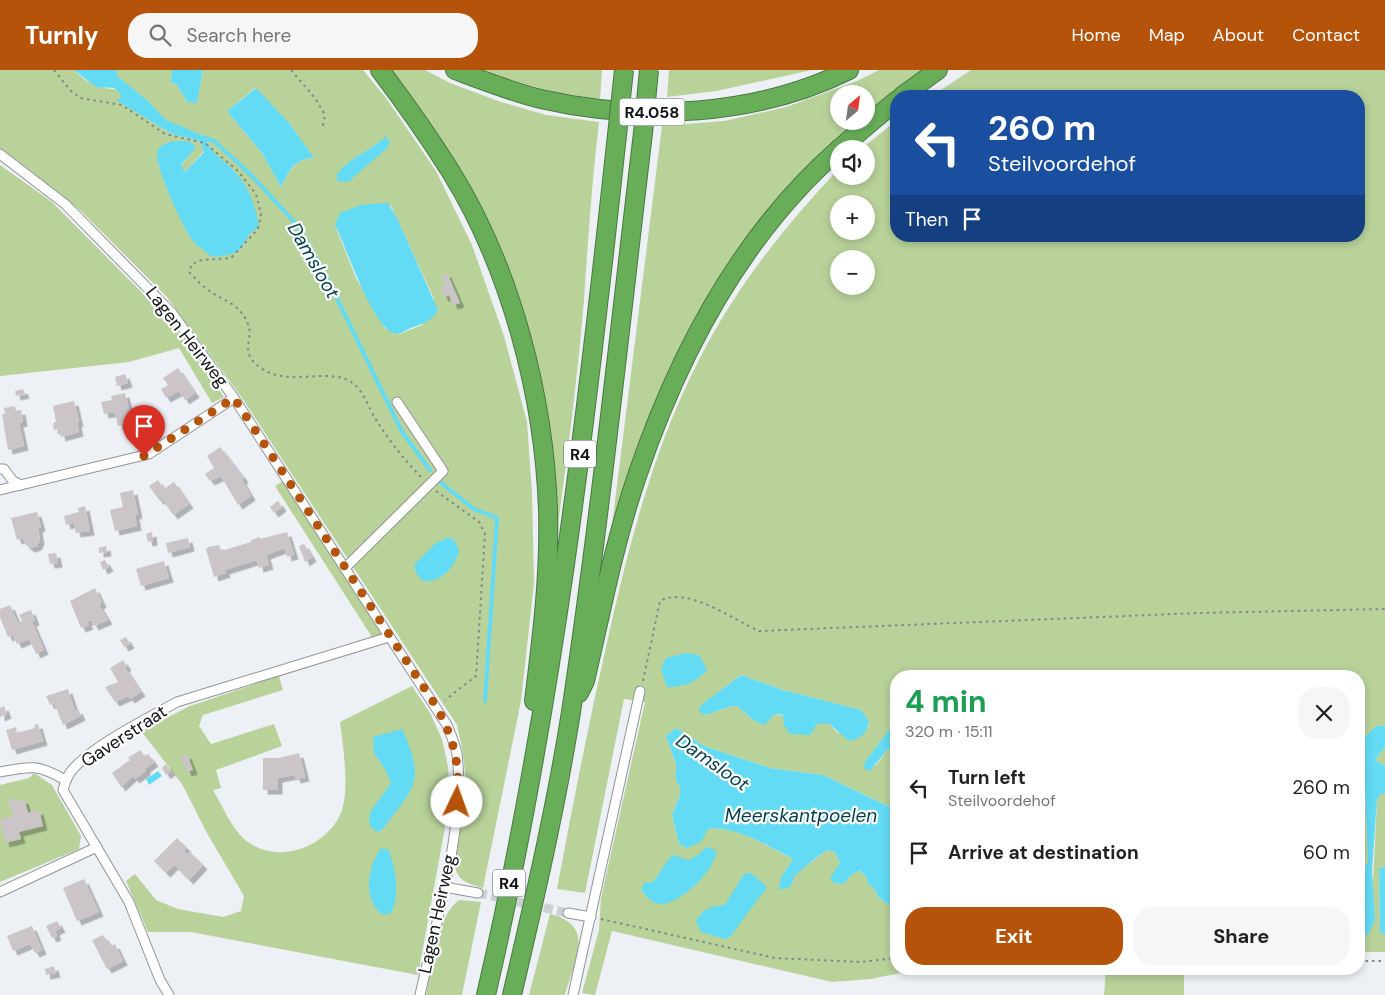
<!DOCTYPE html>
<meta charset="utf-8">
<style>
:root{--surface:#fff;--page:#f6f6f6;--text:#222;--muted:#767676;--accent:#b45309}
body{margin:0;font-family:"DM Sans",sans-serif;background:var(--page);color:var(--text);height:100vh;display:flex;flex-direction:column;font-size:19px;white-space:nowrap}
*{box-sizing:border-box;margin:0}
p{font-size:16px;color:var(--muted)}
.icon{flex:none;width:28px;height:28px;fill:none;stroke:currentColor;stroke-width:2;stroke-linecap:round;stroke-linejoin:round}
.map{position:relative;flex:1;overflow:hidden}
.side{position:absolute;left:890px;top:600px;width:475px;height:305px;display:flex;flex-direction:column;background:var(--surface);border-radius:20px;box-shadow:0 2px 8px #0003}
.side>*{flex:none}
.banner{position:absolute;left:890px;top:20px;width:475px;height:152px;border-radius:20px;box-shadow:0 2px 8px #0003;background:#1a4fa0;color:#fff;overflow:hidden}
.needle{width:32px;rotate:29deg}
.controls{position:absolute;left:830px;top:15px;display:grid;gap:10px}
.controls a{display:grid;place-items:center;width:45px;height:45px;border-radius:50%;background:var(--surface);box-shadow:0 2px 8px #0003;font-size:25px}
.pin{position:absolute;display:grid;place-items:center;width:42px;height:42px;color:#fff;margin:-51px -21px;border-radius:50% 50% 50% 0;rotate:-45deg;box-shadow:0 0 5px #0007}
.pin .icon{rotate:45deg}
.me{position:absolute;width:55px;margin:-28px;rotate:3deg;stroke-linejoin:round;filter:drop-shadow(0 0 4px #0008)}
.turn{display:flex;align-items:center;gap:18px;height:105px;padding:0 15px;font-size:22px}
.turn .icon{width:65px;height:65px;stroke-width:2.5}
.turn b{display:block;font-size:35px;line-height:42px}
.then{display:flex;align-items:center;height:48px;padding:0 15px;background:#0003;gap:10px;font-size:19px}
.round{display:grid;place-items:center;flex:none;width:52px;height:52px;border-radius:20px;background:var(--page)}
.headline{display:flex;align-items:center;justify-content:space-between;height:85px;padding:0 15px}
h1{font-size:30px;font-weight:700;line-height:38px;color:#1e9e55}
.action{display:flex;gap:10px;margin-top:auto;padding:10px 15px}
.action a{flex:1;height:58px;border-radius:20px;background:var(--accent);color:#fff;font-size:20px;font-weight:700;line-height:58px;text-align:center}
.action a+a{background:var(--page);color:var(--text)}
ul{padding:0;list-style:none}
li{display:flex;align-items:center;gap:15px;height:65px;padding:0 15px}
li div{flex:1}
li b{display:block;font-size:19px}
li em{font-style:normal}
header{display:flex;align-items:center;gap:30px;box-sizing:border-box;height:70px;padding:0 25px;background:var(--accent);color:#fff}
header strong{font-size:24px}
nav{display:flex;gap:28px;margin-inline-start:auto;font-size:18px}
.search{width:350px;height:45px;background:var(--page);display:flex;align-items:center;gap:12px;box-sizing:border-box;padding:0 18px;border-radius:20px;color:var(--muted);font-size:19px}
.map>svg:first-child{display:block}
.green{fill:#b8d29a;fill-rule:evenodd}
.water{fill:#63dbf5}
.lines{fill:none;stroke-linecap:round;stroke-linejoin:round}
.stream{stroke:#63dbf5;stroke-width:4}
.building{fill:#cbc5c8;filter:url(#shadow)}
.minor-tunnel{stroke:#cccfd3;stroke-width:9;stroke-dasharray:9 4.5;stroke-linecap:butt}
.minor-casing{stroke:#919499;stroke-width:11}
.motorway-casing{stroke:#4a7841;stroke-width:20}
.path{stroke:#85878a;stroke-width:2;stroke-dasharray:2.5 4;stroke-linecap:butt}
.minor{stroke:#fff;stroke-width:9}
.motorway{stroke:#68ae59;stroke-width:18}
.motorway-bridge-casing{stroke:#4a7841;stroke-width:20;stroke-linecap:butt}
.motorway-bridge{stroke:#68ae59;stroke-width:18}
.route{stroke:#b45309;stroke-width:9;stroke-dasharray:0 16.2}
.labels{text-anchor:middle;stroke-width:4.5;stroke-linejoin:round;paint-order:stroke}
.shield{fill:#fcfdfe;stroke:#58595b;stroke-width:1}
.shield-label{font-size:16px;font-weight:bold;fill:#121315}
.street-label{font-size:18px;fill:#121315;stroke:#fcfdfe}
.water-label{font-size:19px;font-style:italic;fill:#043e49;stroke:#fcfdfe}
</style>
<header>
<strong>Turnly</strong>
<div class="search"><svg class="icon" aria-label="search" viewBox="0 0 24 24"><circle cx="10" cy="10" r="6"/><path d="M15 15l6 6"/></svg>Search here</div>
<nav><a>Home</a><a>Map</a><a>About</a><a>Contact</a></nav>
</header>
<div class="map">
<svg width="1385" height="925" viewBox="0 0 1385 925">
<defs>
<filter id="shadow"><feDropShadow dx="4.5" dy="4.5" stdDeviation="0" flood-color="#0004"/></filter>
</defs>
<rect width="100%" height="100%" fill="#edf0f5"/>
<g class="green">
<path d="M0 0H74C82 8 90 14 101 17 109 20 113 17 120 22L121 28 117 30 172 64 200 71 204 81 185 102 181 96 188 87 159 96 180 147 194 171H244L253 159 234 101 210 81 204 66 166 51 148 31 115 5 118 2 115 0H172L171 12 177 15 187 32H197L203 0H363L386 28 436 101 472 175 504 266 527 352 532 422 534 513 521 631 483 818C473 815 459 812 456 800 452 786 462 759 464 743 468 714 464 684 457 655L240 325 166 226 82 142 17 90 0 79ZM255 18 290 54 313 88C295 88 289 102 281 117L262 83 227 41ZM361 135 391 136 434 229 422 255 399 264 385 258 356 208 335 155Z"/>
<path d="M387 0H425L450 13 501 32 546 45 599 52C592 111 588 170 584 230 577 314 566 398 554 482L547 349 537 293 525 255Z"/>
<path d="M483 0H602L600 29C557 24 523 15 483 0Z"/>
<polygon points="669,0 812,0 716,21 667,27"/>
<polygon points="879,0 927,0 866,45 866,24 839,24 839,51 859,51 813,92 766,147 712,222 609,479 662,56 724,51 786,37 857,11"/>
<path d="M971 0H1385V656L1379 655 1369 662 1363 672 1368 793 1365 797H1359V606H1190L1189 600 1182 603V606H896V651L864 695H876L887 680 896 674V740L823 705 770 698 704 676 676 658 666 666 676 694V711L680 716V725L672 745 679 774 687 778 700 772 708 759C736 755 769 777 793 789L781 807 793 806 827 780 835 782 840 793 831 808 844 814 851 805 858 801 866 806 868 814 875 819 878 827 896 840V899H922L870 909 832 912 612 861 595 925 582 923 599 860 601 828 645 632 624 629 585 823 557 819C572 738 588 657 606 577 628 478 653 378 700 288 735 219 781 161 833 105L839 99V106H866V79H861L896 51V166H1359V26H932ZM839 134H866V161H839ZM839 189H866V216H839ZM741 605 783 620 861 640 869 651 868 658 838 663 828 653H817L775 644 753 650 737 636C723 636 717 643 704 645L701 635Z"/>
<polygon points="0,95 52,132 168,249 224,327 212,333 179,278 129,292 0,306"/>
<polygon points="283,411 383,564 372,567 275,416"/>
<path d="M279 606 283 620 203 645 199 656 211 674 274 654 282 676 216 700 221 718 213 720C222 735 231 757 244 769 275 795 321 780 339 747 351 727 343 675 340 652L412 616 430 643 442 669 448 697 450 730 418 905 191 862H148L126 811 135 804 156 830 178 839 223 847 241 841 244 826 207 763 182 714 141 661 190 636Z"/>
<polygon points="1385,677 1385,696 1375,690"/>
<polygon points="34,703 52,715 81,766 79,779 0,812 0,715 29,708"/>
<polygon points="1385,723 1385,797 1379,798 1380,862 1385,865 1385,882 1359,882 1359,867 1363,867 1373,810 1377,729 1381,724"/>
<path d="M459 830 481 832 462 925H426C432 899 437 845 459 830Z"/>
<path d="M550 844C597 855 574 892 565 925H529Z"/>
<polygon points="1106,899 1184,899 1184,925 1104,925"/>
</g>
<g class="water">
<path d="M74 0H115L118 2 116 5 148 31 166 50 204 66C213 87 220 86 234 101 249 116 256 137 259 158 248 161 247 171 240 179 233 186 220 186 212 187 206 182 199 177 194 172 184 161 155 96 157 83 159 74 170 71 179 71 185 71 192 71 196 77L181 95 185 102 204 82 200 71 172 64 116 30 121 28 120 23 114 18 96 17Z"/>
<polygon points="172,0 203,0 197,33 187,32 177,15 171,12"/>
<path d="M256 18 290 54 314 88C295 88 289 101 281 117L262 83 227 41Z"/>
<path d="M386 66 390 73 386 79 348 112 337 111V104C350 87 371 81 386 66Z"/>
<path d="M382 133H388L397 148 438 240C434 249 423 254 414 257 407 259 399 266 393 263 371 254 346 176 335 155L340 143 361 135Z"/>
<path d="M449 467 455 471 459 480C455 497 441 513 423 511L416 503 414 495 436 473Z"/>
<path d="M685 583 699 585 707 600C698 611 682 618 667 617L661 599 666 588Z"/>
<path d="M741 605 783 620 861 640 869 651C867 664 861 668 849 671L828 653 817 654 810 665 790 664 784 655 783 645 775 644 764 655 753 650 737 636C723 636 717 643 704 645L699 641 701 635Z"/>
<polygon points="896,651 896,674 887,680 870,701 865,699 864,695 867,689"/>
<polygon points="1379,655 1385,656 1385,677 1375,690 1385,696 1385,723 1381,724 1377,729 1372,801 1375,850 1368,865 1359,867 1359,797 1365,797 1368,792 1363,672 1369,662"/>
<path d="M676 658 704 676 770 698 823 705 896 740V840L878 827 875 819 868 814 866 806 859 801 851 805 844 814 834 813 830 808 840 793 835 782 828 780C815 787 806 797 794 806L793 812 788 818 779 820 781 807 793 789C771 777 733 755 708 759L701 772 687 778 679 774 672 745 680 725V716L676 711V694L666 666Z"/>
<path d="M402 659C426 712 415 716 382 760L376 762 369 754 370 742 391 713 385 699 374 683 373 667Z"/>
<polygon points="158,701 162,706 149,715 146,709"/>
<path d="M706 777 716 780C717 799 679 836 659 834 651 833 646 826 641 819L645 812 651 813C661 805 663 793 673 785L688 790 697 786Z"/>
<path d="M381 778 389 780C395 800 401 824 391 843L383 845C362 830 367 798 381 778Z"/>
<polygon points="1385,797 1385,865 1380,862 1379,798"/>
<path d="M751 803 767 817 730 867 725 869 701 862 696 851C704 837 711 837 725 835L744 804Z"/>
</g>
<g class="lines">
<g class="stream">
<polyline points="202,67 214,71 251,105 298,156 327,208 402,362 430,400"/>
<polyline points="440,412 474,439 497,448 485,631"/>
</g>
</g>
<g class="building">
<polygon points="447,203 460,233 453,235 449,225 444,227 440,218 445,215 441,205"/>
<polygon points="178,298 195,323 185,330 179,321 166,328 161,319 168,315 163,308"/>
<polygon points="125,304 128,313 117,316 115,307"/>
<polygon points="23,319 25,324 16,326 15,321"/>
<polygon points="125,323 132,352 118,356 115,342 104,344 101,332 112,330 111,326"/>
<polygon points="74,331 79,352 77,353 79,362 61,367 59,359 55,360 53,358 54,352 56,352 53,336"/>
<polygon points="15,336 16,341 21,340 23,352 19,353 24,376 8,380 2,344 5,344 4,338"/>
<polygon points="220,377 244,408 242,410 251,426 238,435 221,406 210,411 205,404 214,398 207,386"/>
<polygon points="158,410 164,419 174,412 189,434 173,445 163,430 159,430 149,416"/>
<polygon points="133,420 138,444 135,445 137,456 115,461 110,440 123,437 120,423"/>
<polygon points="278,431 282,437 274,443 270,437"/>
<polygon points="85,436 90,461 76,463 74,453 66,455 64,446 79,442 78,438"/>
<polygon points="37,442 41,457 38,458 40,470 37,476 30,478 25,474 23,468 17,470 11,448"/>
<polygon points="152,462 153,471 148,472 146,464"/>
<polygon points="287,462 294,485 287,487 285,478 266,485 269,495 259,498 257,490 225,500 226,503 214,507 206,479 208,477 219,475 221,481 251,472 251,470 260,467 260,469"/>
<polygon points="188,468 190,477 168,483 166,473"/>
<polygon points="304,474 312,487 305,492 299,476"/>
<polygon points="106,476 107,482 99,483 99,478"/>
<polygon points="56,483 58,493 50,494 48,484"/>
<polygon points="105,490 109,497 103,500 100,492"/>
<polygon points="164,491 169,508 141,516 136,499"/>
<polygon points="95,518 102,533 99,535 108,550 94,556 91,550 87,551 89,555 81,558 70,531"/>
<polygon points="10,535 18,553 22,551 19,545 31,540 35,551 32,552 44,580 36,584 29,569 17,574 13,565 8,567 0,547 0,539"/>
<polygon points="126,567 130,574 124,577 120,570"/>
<polygon points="123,590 127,596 125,598 141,622 130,629 128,626 115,632 105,617 118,612 110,598"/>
<polygon points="68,619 75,641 78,639 81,646 63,655 54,633 50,635 46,626"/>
<polygon points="4,636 7,644 0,647 0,638"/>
<polygon points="38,654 43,671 12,680 6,660 16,657 17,663 35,658 34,655"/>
<polygon points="140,680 145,687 148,684 154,692 146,698 146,701 135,709 133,706 121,717 112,703 130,690 128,688"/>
<polygon points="299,683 305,707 296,709 295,705 278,708 278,720 263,720 263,688 279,688"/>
<polygon points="187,684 193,700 187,702 181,686"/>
<polygon points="166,694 171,701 166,705 162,698"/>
<polygon points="16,728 17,731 24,729 28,743 39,740 43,756 19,762 21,769 5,773 0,750 13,746 8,730"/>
<polygon points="177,768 187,778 184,781 187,784 190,782 203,795 189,810 174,795 166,803 154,791"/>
<polygon points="84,809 99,842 77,851 63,818"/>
<polygon points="57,851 61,858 55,861 57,866 52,868 46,856"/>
<polygon points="32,856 42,880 35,883 30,874 13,881 7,866"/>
<polygon points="103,865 111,876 115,874 123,891 107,899 92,870"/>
<polygon points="54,896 56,903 46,905 45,899"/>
</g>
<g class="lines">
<polyline class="minor-tunnel" points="478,823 568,843"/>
<defs>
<g id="minor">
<path d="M0 84 65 134 172 243 234 328 447 655C451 665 455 674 457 684 466 755 435 855 420 925"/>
<polyline points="0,399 4,399 13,411 21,415"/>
<polyline points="0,420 149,384 234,328"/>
<polyline points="345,498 443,401 397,332"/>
<path d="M0 702C30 696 38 694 65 710"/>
<polyline points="444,817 478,823"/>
<polyline points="0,822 97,777"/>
<polyline points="568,843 591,847"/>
<path d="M169 925 160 910 129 832 63 720C65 713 67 705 73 699 94 675 148 648 177 632L389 567"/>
<polyline points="573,925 640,621"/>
</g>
<g id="motorway">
<path d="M380 0C405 33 429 67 451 102 511 199 544 326 548 439 550 504 542 567 534 631"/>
<path d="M455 0C484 11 512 22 541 29 641 52 757 46 849 0"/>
<polyline points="902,26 938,0"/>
<polyline points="839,79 896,31"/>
<path d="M579 623 585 611C601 543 614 473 637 406 678 285 741 165 839 79"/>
<path d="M486 925C552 642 586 353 617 65"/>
<path d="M512 925C534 831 556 737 571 642 600 449 620 256 643 63"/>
</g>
</defs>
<use href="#minor" class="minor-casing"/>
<use href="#motorway" class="motorway-casing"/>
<g class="path">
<path d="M54 0 70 20 80 28 122 35 165 64 205 73 238 101 256 124 261 144 258 159 231 188 202 190 192 194 189 202C196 209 203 217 211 222 226 232 240 234 248 254 255 270 236 283 264 300 291 317 335 295 355 315 364 323 369 338 375 348 388 369 404 390 422 408"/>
<polyline points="291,0 315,28 325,45 322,60"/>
<polyline points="436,421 479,452 485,464 476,606 445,630"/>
<path d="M643 611 660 531C686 515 734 550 759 561L1199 543 1385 539"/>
<polyline points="601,849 775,888 860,892 896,888"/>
<polyline points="1359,891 1385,891"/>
</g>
<use href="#minor" class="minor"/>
<use href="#motorway" class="motorway"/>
<defs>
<g id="motorway-bridge">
<polyline points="643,63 649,0"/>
<polyline points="617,65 624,0"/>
</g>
</defs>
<use href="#motorway-bridge" class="motorway-bridge-casing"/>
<use href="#motorway-bridge" class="motorway-bridge"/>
</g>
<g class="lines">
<path class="route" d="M144 386 234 328 436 636C455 671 460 694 457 732"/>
</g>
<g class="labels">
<g class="shield">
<rect x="619.5" y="28.5" width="65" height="27" rx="4"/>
<rect x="564" y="370.5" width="32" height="27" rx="4"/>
<rect x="493" y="799.5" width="32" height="27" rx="4"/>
</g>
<g class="shield-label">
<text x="652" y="48">R4.058</text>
<text x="580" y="390">R4</text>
<text x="509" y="819">R4</text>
</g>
<g class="street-label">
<text transform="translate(187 267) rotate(52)" y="6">Lagen Heirweg</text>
<text transform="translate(124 666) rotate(-33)" y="6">Gaverstraat</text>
<text transform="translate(437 844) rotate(-78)" y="6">Lagen Heirweg</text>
</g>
<g class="water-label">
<text transform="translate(314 190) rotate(60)" y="7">Damsloot</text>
<text transform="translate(713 692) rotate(35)" y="7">Damsloot</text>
<text x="801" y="752">Meerskantpoelen</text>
</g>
</g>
</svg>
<div class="controls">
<a><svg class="needle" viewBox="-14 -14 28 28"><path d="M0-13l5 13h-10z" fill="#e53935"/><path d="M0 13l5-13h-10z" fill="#767676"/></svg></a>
<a><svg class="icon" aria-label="sound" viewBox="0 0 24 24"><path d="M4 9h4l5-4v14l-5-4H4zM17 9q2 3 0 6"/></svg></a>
<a>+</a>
<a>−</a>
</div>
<div class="pin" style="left:144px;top:386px;background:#d93025"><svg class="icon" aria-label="arrive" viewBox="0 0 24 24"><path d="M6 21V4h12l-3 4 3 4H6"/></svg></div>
<svg class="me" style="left:457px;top:732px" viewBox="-20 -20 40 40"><circle r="19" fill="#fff"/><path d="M0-13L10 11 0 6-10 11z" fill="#b45309"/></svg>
<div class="banner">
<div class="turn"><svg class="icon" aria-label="left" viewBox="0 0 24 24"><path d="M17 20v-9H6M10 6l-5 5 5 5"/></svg><div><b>260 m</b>Steilvoordehof</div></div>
<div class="then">Then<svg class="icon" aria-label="arrive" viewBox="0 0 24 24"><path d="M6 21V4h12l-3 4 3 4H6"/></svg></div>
</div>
<section class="side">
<div class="headline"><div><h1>4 min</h1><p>320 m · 15:11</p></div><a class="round"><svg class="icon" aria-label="close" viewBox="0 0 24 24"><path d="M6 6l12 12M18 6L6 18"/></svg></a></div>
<ul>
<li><svg class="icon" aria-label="left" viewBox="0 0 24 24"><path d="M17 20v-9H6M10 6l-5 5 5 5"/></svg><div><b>Turn left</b><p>Steilvoordehof</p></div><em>260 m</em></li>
<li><svg class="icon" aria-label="arrive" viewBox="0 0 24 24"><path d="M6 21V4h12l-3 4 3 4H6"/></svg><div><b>Arrive at destination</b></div><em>60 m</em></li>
</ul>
<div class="action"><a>Exit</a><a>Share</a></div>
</section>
</div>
